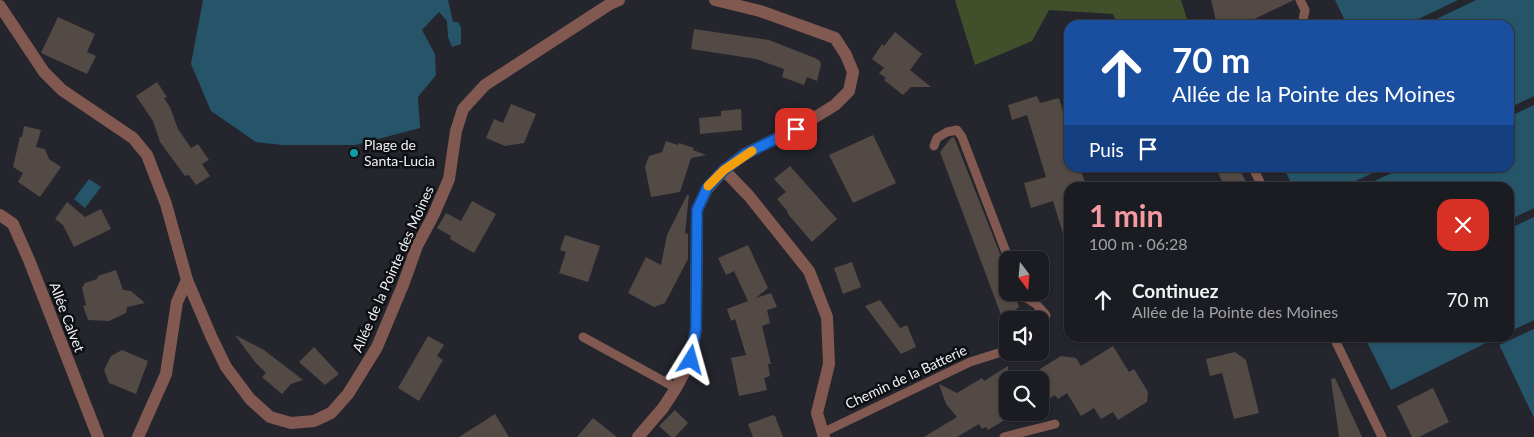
<!DOCTYPE html>
<html lang="fr">
<meta charset="utf-8">
<style>
:root{--surface:#1b1c22;--page:#28292f;--text:#f1f3f6;--muted:#a0a1a5;--line:#393a40;--accent:#f49aa0}
body{margin:0;font-family:Lato,sans-serif;background:var(--page);color:var(--text);height:100vh;display:flex;flex-direction:column;font-size:19px;white-space:nowrap}
*{box-sizing:border-box;margin:0}
p{font-size:16px;color:var(--muted)}
.icon{flex:none;width:28px;height:28px;fill:none;stroke:currentColor;stroke-width:2;stroke-linecap:round;stroke-linejoin:round}
.map{position:relative;flex:1;overflow:hidden}
.details{position:absolute;left:1064px;top:182px;width:450px;height:160px;display:flex;flex-direction:column;background:var(--surface);border-radius:15px;box-shadow:0 1px 4px #0004,0 0 0 1px var(--line)}
.details>*{flex:none}
.top-card{position:absolute;left:1064px;top:20px;width:450px;height:152px;border-radius:15px;box-shadow:0 1px 4px #0004,0 0 0 1px var(--line);background:#1a4fa0;color:#fff;overflow:hidden}
.needle{width:32px;rotate:164deg}
.buttons{position:absolute;left:999px;top:251px;display:grid;gap:10px}
.buttons a{display:grid;place-items:center;width:50px;height:50px;border-radius:10px;background:var(--surface);box-shadow:0 1px 4px #0004,0 0 0 1px var(--line);font-size:25px}
.pin{position:absolute;display:grid;place-items:center;width:42px;height:42px;color:#fff;margin:-21px;border-radius:10px;box-shadow:0 2px 8px #0006}
.me{position:absolute;width:55px;margin:-28px;rotate:8deg;stroke-linejoin:round;filter:drop-shadow(0 0 4px #0008)}
.turn{display:flex;align-items:center;gap:18px;height:105px;padding:0 25px;font-size:22px}
.turn .icon{width:65px;height:65px;stroke-width:2.5}
.turn b{display:block;font-size:35px;line-height:42px}
.then{display:flex;align-items:center;height:48px;padding:0 25px;background:#0003;gap:10px;font-size:19px}
.round{display:grid;place-items:center;flex:none;width:52px;height:52px;border-radius:15px;background:var(--page)}
.summary{display:flex;align-items:center;justify-content:space-between;height:85px;padding:0 25px}
h1{font-size:30px;font-weight:700;line-height:38px;color:var(--accent)}
ul{padding:0;list-style:none}
li{display:flex;align-items:center;gap:15px;height:65px;padding:0 25px}
li div{flex:1}
li b{display:block;font-size:19px}
li em{font-style:normal}
.map>svg:first-child{display:block}
.green{fill:#424f2b}
.water{fill:#26556a}
.pier{fill:#24252d}
.building{fill:#534a45}
.lines{fill:none;stroke-linecap:round;stroke-linejoin:round}
.lane{stroke:#815951;stroke-width:9}
.street{stroke:#815951;stroke-width:12}
.route-casing{stroke:#114b97;stroke-width:12}
.route{stroke:#1a73e8;stroke-width:9}
.slow{stroke:#f59e0b;stroke-width:9}
.culture-dot{fill:#0f9aa8;stroke:#0e0f12;stroke-width:2}
.labels{text-anchor:middle;stroke-width:5;stroke-linejoin:round;paint-order:stroke}
.poi-label{font-size:14px;fill:#f1f2f8;stroke:#0e0f12;text-anchor:start}
.street-label{font-size:14px;fill:#f1f2f8;stroke:#0e0f12}
</style>
<div class="map">
<svg width="1534" height="437" viewBox="0 0 1534 437">
<rect width="100%" height="100%" fill="#24252d"/>
<polygon class="green" points="955,0 1181,0 1189,25 1117,25 1113,14 1049,10 1032,41 975,65"/>
<g class="water">
<polygon points="203,0 448,0 453,22 458,22 461,27 461,44 452,47 448,37 447,21 439,12 422,30 435,54 436,75 418,97 420,128 355,145 282,145 256,142 211,111 191,64"/>
<polygon points="1335,0 1534,0 1534,418 1496,338 1391,390 1365,338 1509,338 1509,188 1293,187 1284,168 1509,168 1509,25 1347,25"/>
<polygon points="89,179 101,187 85,208 74,199"/>
</g>
<g class="pier">
<polygon points="1458,0 1476,0 1424,25 1406,25"/>
<polygon points="1534,96 1534,105 1509,117 1509,108"/>
<polygon points="1384,168 1403,168 1361,187 1342,187"/>
<polygon points="1534,208 1534,217 1509,229 1509,220"/>
<polygon points="1534,320 1534,329 1499,345 1496,338 1509,338 1509,332"/>
</g>
<g class="building">
<polygon points="1211,0 1294,0 1242,25 1217,25"/>
<polygon points="58,17 95,34 87,52 96,56 87,74 41,53"/>
<polygon points="694,29 769,40 815,58 820,61 821,65 817,81 807,77 804,85 782,77 784,69 756,59 691,49"/>
<polygon points="895,32 922,54 910,70 931,87 911,87 903,95 884,80 886,78 879,73 884,68 872,59 882,44 884,46"/>
<polygon points="157,82 167,97 164,98 170,107 178,129 191,148 198,144 209,160 202,164 210,176 196,185 189,175 185,176 160,142 153,121 136,96"/>
<polygon points="1037,96 1040,103 1059,98 1069,130 1069,168 1080,168 1087,188 1069,188 1069,239 1065,240 1053,201 1031,208 1024,183 1046,177 1027,115 1012,120 1008,105"/>
<polygon points="511,104 536,114 524,143 505,146 486,138 494,119 503,123"/>
<polygon points="741,109 742,130 700,134 699,118 721,116 721,111"/>
<polygon points="24,126 41,130 36,147 45,149 49,159 61,167 40,197 18,182 23,173 13,167 20,137 22,137"/>
<polygon points="873,135 896,183 853,203 829,155"/>
<polygon points="954,137 1008,274 1008,292 1014,292 1019,307 1008,315 1008,328 1006,328 940,152 951,138"/>
<polygon points="666,141 678,145 679,143 694,148 693,150 706,155 691,158 680,192 651,197 645,167 649,156 662,152"/>
<polygon points="790,166 837,219 812,242 787,213 788,212 777,199 786,192 774,179"/>
<polygon points="1216,168 1239,168 1249,188 1225,188"/>
<polygon points="687,195 689,195 685,233 688,234 688,259 665,303 654,307 628,293 646,257 661,265 667,235"/>
<polygon points="472,201 496,214 474,253 450,239 451,236 437,228 446,213 461,221"/>
<polygon points="67,202 85,217 101,209 111,229 74,247 63,225 55,219"/>
<polygon points="565,235 600,246 588,282 559,273 566,252 560,250"/>
<polygon points="748,245 768,288 756,298 771,293 777,307 767,310 770,323 762,326 771,364 768,364 770,376 764,378 767,390 739,396 731,358 746,355 735,319 731,321 727,309 748,301 734,271 726,275 718,258"/>
<polygon points="852,262 861,287 843,294 834,268"/>
<polygon points="116,270 123,290 131,291 145,303 127,307 126,313 109,321 88,320 83,306 86,305 82,288 85,283 97,279 98,276"/>
<polygon points="880,300 900,328 907,325 916,347 901,354 865,306"/>
<polygon points="235,335 264,350 303,380 291,384 282,394 262,377 266,373 255,362"/>
<polygon points="428,336 444,345 437,356 443,360 419,401 398,388"/>
<polygon points="1113,346 1129,372 1134,369 1148,392 1147,402 1118,420 1113,412 1101,419 1094,408 1081,416 1067,393 1058,399 1055,395 1040,404 1040,369 1061,356 1076,358 1081,366"/>
<polygon points="314,347 339,374 325,385 299,362"/>
<polygon points="122,350 148,361 136,394 109,383 104,370 111,356"/>
<polygon points="1235,352 1246,360 1259,413 1234,419 1222,373 1210,376 1206,359"/>
<polygon points="1008,366 1008,418 988,430 986,427 982,429 979,424 957,437 924,437 957,417 946,404 939,384 957,393 982,378 984,381"/>
<polygon points="1335,378 1362,437 1339,437 1331,379"/>
<polygon points="1433,388 1449,422 1419,437 1412,437 1397,406"/>
<polygon points="675,410 688,423 675,437 671,437 659,426"/>
<polygon points="495,414 509,437 459,437"/>
<polygon points="773,415 775,416 783,437 753,437 748,424"/>
<polygon points="593,418 617,437 577,437"/>
</g>
<g class="lines">
<g class="lane">
<polyline points="1300,0 1305,10 1302,25"/>
<polyline points="934,146 937,138 947,132 957,130 962,137 1009,260"/>
<polyline points="1253,168 1263,188"/>
<polyline points="1021,292 1023,296 1036,304 1046,315 1044,329 1040,331"/>
<polyline points="583,337 676,388"/>
<polyline points="1334,338 1382,437"/>
<polyline points="822,433 970,362 1008,350"/>
<polyline points="1004,437 1055,424"/>
</g>
<g class="street">
<polyline points="0,6 44,72 62,90 133,138 147,155 166,204 187,280 211,336 226,367 250,399 270,417 291,423 314,421 331,413 348,394 377,347 403,285 417,246 433,216 449,179 456,131 463,109 485,85 610,4 619,0"/>
<polyline points="724,170 749,196 809,271 827,317 829,364 817,413 824,437"/>
<polyline points="0,215 13,224 29,260 98,437"/>
<polyline points="138,437 166,374 177,302 187,280"/>
<polyline points="638,437 663,408 676,388 691,360 696,328 697,210 707,189 724,170 745,154 796,129 835,105 849,91 853,72 846,55 835,38 760,11 715,0"/>
</g>
</g>
<g class="lines">
<defs>
<polyline id="route" points="691,360 696,328 697,210 707,188 724,170 745,154 796,129"/>
</defs>
<use href="#route" class="route-casing"/>
<use href="#route" class="route"/>
<polyline class="slow" points="708,186 724,170 752,151"/>
</g>
<circle class="culture-dot" cx="354" cy="153" r="5"/>
<g class="labels">
<g class="poi-label">
<text x="364" y="150">Plage de<tspan x="364" dy="16">Santa-Lucia</tspan></text>
</g>
<g class="street-label">
<text transform="translate(393 269) rotate(-66)" y="5">Allée de la Pointe des Moines</text>
<text transform="translate(67 317) rotate(69)" y="5">Allée Calvet</text>
<text transform="translate(906 377) rotate(-25)" y="5">Chemin de la Batterie</text>
</g>
</g>
</svg>
<div class="buttons">
<a><svg class="needle" viewBox="-14 -14 28 28"><path d="M0-13l5 13h-10z" fill="#e53935"/><path d="M0 13l5-13h-10z" fill="#a0a1a5"/></svg></a>
<a><svg class="icon" aria-label="sound" viewBox="0 0 24 24"><path d="M4 9h4l5-4v14l-5-4H4zM17 9q2 3 0 6"/></svg></a>
<a><svg class="icon" aria-label="search" viewBox="0 0 24 24"><circle cx="10" cy="10" r="6"/><path d="M15 15l6 6"/></svg></a>
</div>
<div class="pin" style="left:796px;top:129px;background:#d93025"><svg class="icon" aria-label="arrive" viewBox="0 0 24 24"><path d="M6 21V4h12l-3 4 3 4H6"/></svg></div>
<svg class="me" style="left:691px;top:360px" viewBox="-20 -20 40 40"><path d="M0-17L14 15 0 8-14 15z" fill="#1a73e8" stroke="#fff" stroke-width="4"/></svg>
<div class="top-card">
<div class="turn"><svg class="icon" aria-label="ahead" viewBox="0 0 24 24"><path d="M12 20V5M6 11l6-6 6 6"/></svg><div><b>70 m</b>Allée de la Pointe des Moines</div></div>
<div class="then">Puis<svg class="icon" aria-label="arrive" viewBox="0 0 24 24"><path d="M6 21V4h12l-3 4 3 4H6"/></svg></div>
</div>
<section class="details">
<div class="summary"><div><h1>1 min</h1><p>100 m · 06:28</p></div><a class="round" style="background:#d93025;color:#fff"><svg class="icon" aria-label="close" viewBox="0 0 24 24"><path d="M6 6l12 12M18 6L6 18"/></svg></a></div>
<ul>
<li><svg class="icon" aria-label="ahead" viewBox="0 0 24 24"><path d="M12 20V5M6 11l6-6 6 6"/></svg><div><b>Continuez</b><p>Allée de la Pointe des Moines</p></div><em>70 m</em></li>
</ul>
</section>
</div>
